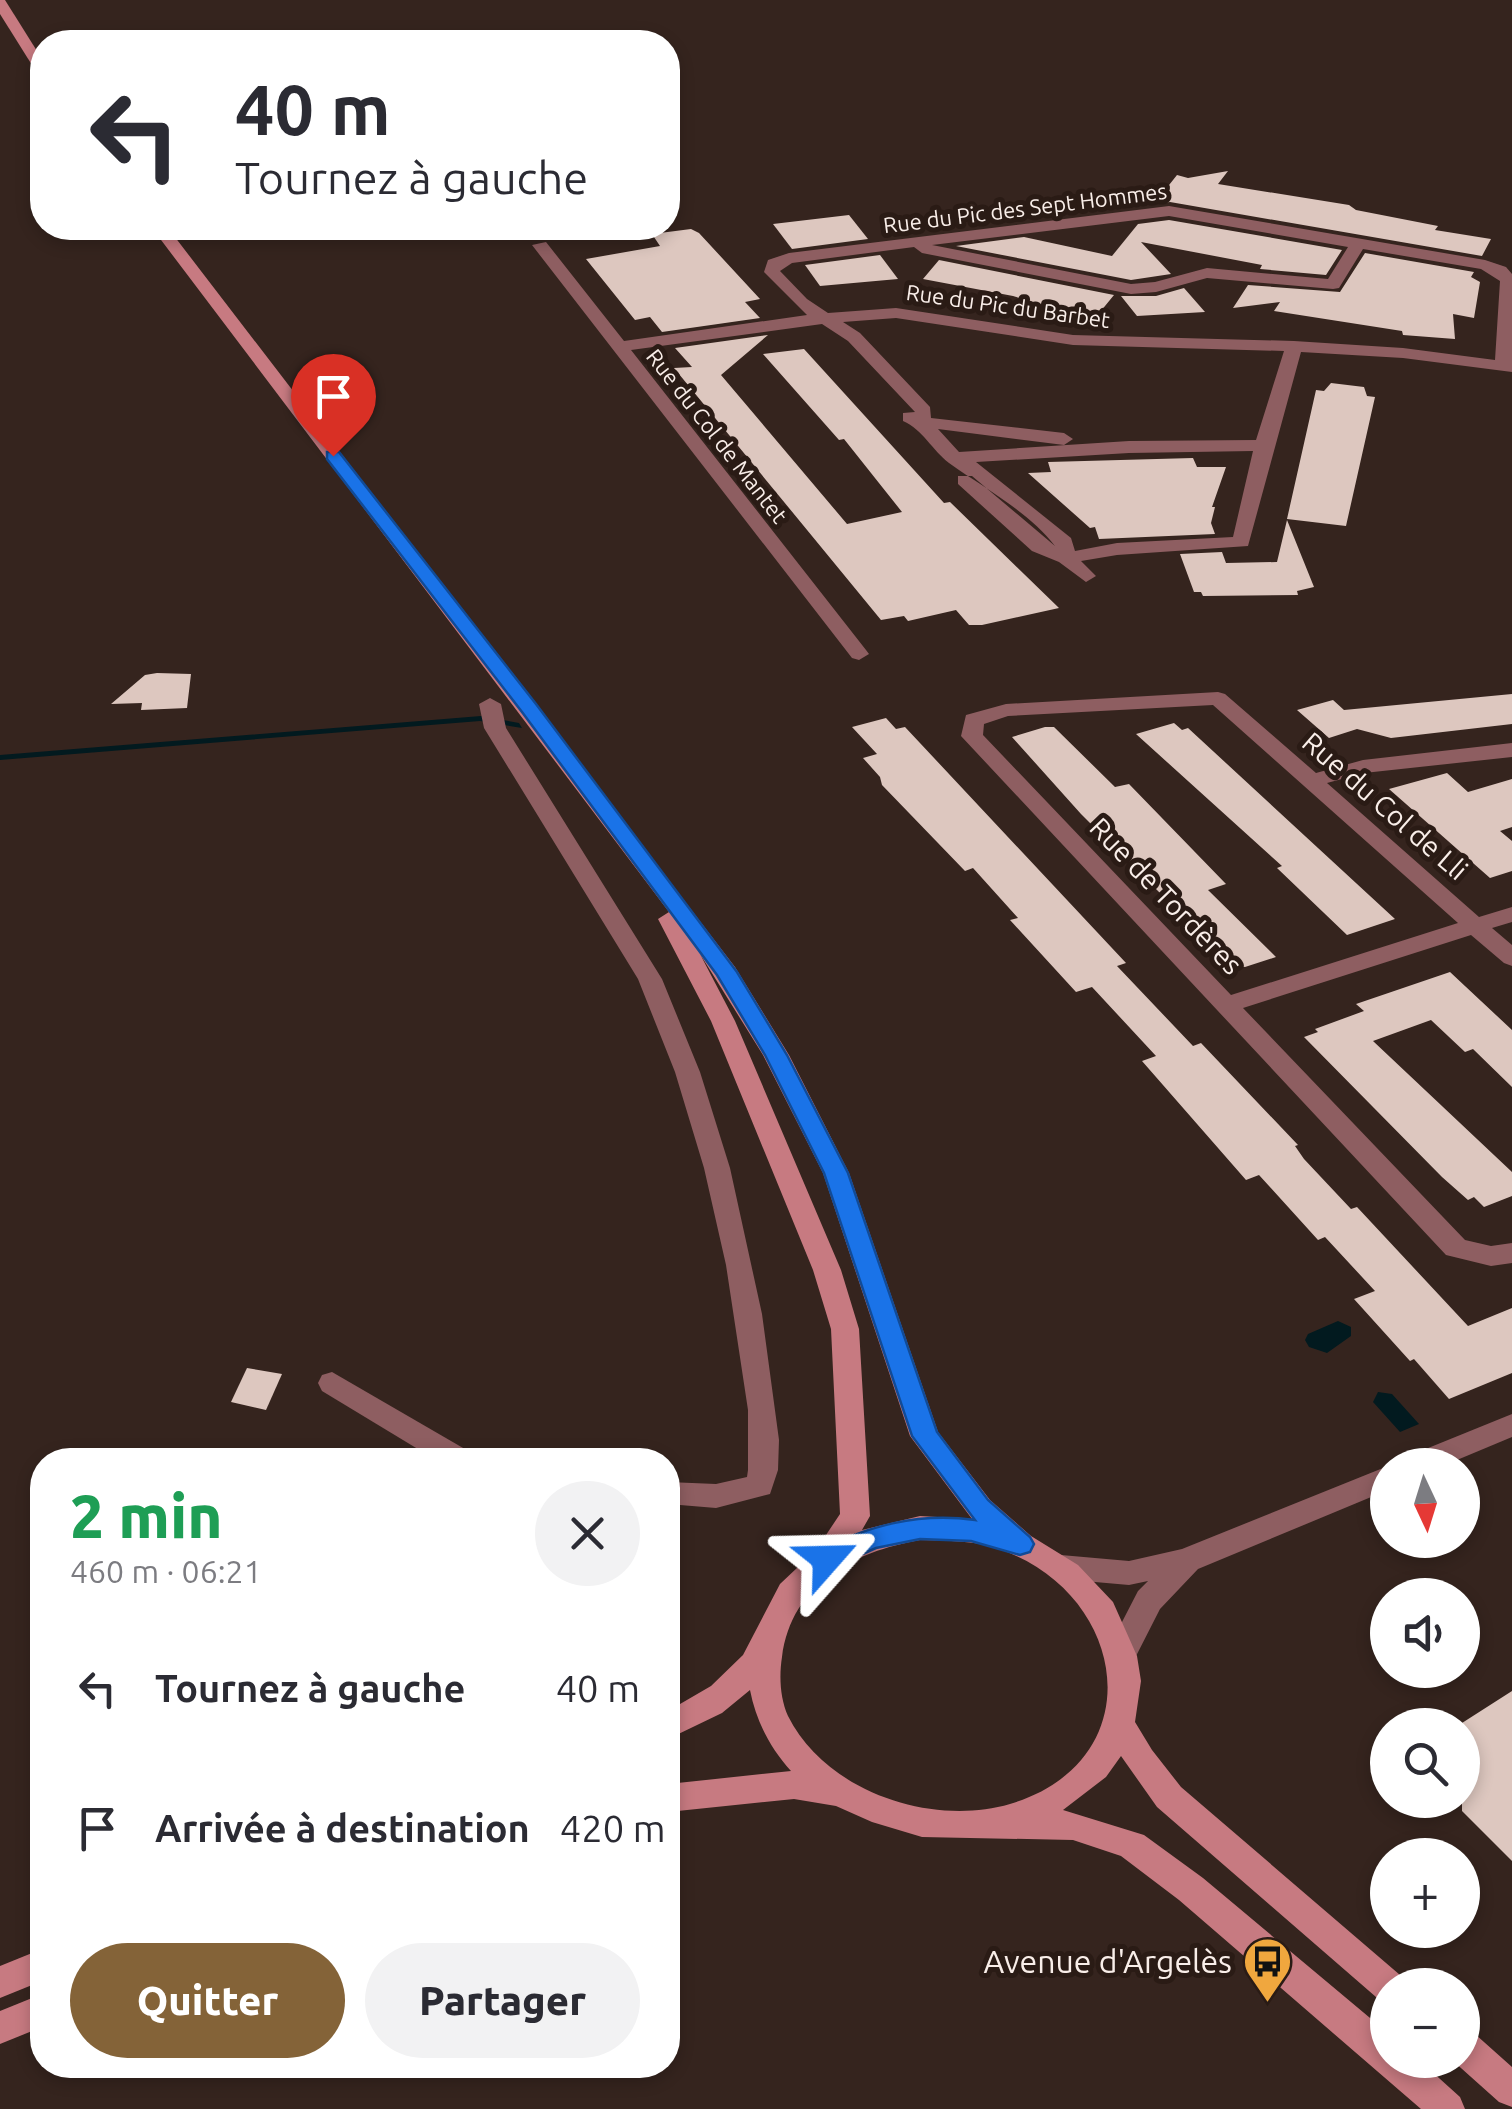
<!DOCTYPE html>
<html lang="fr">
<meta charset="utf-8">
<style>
:root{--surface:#fff;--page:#f2f2f3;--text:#2b2b33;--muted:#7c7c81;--accent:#846338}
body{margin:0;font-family:Ubuntu,sans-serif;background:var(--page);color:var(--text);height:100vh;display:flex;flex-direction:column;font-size:38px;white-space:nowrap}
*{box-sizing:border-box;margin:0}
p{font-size:32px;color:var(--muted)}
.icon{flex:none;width:55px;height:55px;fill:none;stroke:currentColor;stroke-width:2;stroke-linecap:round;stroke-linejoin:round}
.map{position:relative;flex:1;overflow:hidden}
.drawer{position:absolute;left:30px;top:1448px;width:650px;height:630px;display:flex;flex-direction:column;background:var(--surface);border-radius:40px;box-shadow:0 5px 15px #0003}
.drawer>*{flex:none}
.hud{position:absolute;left:30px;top:30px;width:650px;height:210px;border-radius:40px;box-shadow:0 5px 15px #0003;background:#fff;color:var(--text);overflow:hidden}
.needle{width:65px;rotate:176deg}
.tools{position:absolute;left:1370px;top:1448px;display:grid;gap:20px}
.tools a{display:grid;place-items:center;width:110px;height:110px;border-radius:50%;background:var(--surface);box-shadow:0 5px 15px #0003;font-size:50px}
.pin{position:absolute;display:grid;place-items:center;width:85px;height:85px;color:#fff;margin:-102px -42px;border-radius:50% 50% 50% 0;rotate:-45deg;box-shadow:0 0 10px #0007}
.pin .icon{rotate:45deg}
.me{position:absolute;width:110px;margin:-55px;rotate:65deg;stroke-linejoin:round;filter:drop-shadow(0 0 8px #0008)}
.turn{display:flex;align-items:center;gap:35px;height:210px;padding:0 40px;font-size:45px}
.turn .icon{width:130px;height:130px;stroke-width:2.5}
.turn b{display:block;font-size:70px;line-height:85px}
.round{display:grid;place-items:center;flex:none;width:105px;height:105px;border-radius:52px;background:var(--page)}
.summary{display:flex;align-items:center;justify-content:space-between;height:170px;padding:0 40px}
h1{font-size:60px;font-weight:800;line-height:75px;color:#1e9e55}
.action{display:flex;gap:20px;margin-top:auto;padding:20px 40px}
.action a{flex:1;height:115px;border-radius:60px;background:var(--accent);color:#fff;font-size:40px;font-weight:800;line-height:115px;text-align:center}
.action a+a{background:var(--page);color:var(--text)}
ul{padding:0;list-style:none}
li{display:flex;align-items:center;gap:30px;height:140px;padding:0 40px}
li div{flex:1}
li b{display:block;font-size:38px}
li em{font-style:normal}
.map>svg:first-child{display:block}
.water{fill:#021a1f}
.building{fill:#ddc7bf}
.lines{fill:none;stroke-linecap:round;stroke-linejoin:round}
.street{fill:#8e5e61;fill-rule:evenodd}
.secondary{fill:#c77a81;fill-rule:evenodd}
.route{fill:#1a73e8;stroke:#114b97;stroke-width:2.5}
.labels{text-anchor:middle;stroke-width:10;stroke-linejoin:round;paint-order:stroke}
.far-street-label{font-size:22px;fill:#f9eee9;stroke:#2a1b15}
.street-label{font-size:28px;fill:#f9eee9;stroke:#2a1b15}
.near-poi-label{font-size:32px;fill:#f9eee9;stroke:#2a1b15;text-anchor:end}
</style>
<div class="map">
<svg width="1512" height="2109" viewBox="0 0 1512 2109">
<rect width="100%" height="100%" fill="#35241e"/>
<g class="water">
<polygon points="481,716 519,723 522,728 480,721 0,760 0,755"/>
<polygon points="1338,1321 1351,1327 1351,1336 1327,1353 1309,1347 1305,1340 1308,1334"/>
<polygon points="1378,1392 1392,1394 1419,1424 1400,1432 1373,1402"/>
</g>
<g class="building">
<polygon points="1228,171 1218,184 1349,205 1356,210 1438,226 1435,230 1491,239 1482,256 1170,202 1154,204 1177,175 1188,178"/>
<polygon points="849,215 868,239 792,249 773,224"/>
<polygon points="1169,220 1342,250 1326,275 1260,269 1262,265 1141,242 1171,274 1131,280 956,246 1024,237 1112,256 1138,224"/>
<polygon points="691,229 699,233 760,299 745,302 760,318 662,332 650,317 635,320 586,259 660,246 652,234"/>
<polygon points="1365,253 1474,272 1471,277 1480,282 1474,318 1453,314 1455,339 1403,335 1402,331 1274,311 1280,302 1233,308 1248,285 1340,292"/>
<polygon points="880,255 898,279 820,286 805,265"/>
<polygon points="939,260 1114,295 1096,317 1035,305 1037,303 1013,296 923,279"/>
<polygon points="1184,288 1205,312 1137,316 1121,296 1156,296"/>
<polygon points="768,335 721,375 847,524 902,512 844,439 839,440 763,354 804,349 944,503 950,502 1059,608 982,625 969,625 956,610 908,621 904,616 881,620 674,368 692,367 675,348"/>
<polygon points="1331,383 1364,387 1367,396 1375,397 1346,526 1287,519 1316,390 1324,391"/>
<polygon points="1193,458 1197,467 1226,467 1212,507 1215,507 1211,523 1215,534 1099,539 1095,527 1090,528 1028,473 1051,472 1048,462"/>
<polygon points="1287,520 1314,587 1297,591 1298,595 1203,596 1201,592 1194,592 1180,554 1222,552 1226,563 1277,562"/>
<polygon points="157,673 191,674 187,708 141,710 142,703 111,704 145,675"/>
<polygon points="1512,694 1512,724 1391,738 1357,729 1329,738 1297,710 1333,700 1344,710"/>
<polygon points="886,718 896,729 905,727 1126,963 1117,966 1193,1046 1201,1043 1298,1145 1295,1146 1304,1159 1351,1209 1357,1207 1468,1326 1512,1308 1512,1373 1449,1399 1414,1359 1410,1361 1354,1299 1375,1291 1325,1237 1318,1240 1259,1175 1246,1180 1142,1061 1156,1056 1092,987 1076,992 1010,920 1018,918 973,868 965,871 882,785 880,777 863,758 877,754 852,727"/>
<polygon points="1174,723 1182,730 1188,728 1395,919 1347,935 1277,868 1282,866 1136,734"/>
<polygon points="1045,727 1054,727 1115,787 1129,784 1226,884 1208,890 1276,957 1245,967 1232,965 1081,814 1012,737"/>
<polygon points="1447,773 1468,792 1512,779 1512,827 1500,831 1512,841 1512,871 1490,878 1389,789"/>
<polygon points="1450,972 1512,1030 1512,1087 1473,1049 1465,1052 1431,1020 1373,1041 1512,1172 1512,1196 1484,1207 1474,1197 1468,1200 1442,1177 1304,1037 1318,1032 1315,1029 1364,1011 1356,1004"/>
<polygon points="247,1368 282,1374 266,1410 231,1402"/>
<polygon points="1512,1691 1512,1861 1462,1811 1462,1723"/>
</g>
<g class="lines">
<g class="street">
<path d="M1169 206 1485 260 1506 267 1512 274V372L1403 358 1301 352 1248 546 1117 555 1081 561 1096 576 1086 582 1059 562 1032 551 958 484V476H972L1055 546C1029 512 984 488 949 463 932 450 923 430 903 421V413L915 412 848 341 822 324 631 350 866 650 869 654 859 660 852 658 532 245 546 242 624 341 807 315 764 272 768 260 789 253ZM1169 216 1348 247 1328 279 1207 268 1155 282 1131 284 932 245ZM914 247 922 253 1131 294 1156 292 1207 278 1333 289 1339 288 1363 249 1481 269 1500 281 1495 360 1403 348 1294 341 1073 335 896 308 828 313 807 299 780 271 792 263ZM896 318 1073 345 1284 351 1256 440 1129 441 959 452 938 429 1064 445 1073 439 1064 433 931 418 930 407 860 333 843 322ZM1253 451 1233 537 1117 543 1075 551 1071 538 976 462 1129 453Z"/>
<path d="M1218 692 1225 694 1316 773 1363 760 1512 743V757L1364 773 1327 783 1479 917 1512 907V922L1492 928 1512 945V966L1504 963 1471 935 1243 1008 1465 1240 1491 1246 1512 1243V1263L1491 1266 1446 1255 961 736 966 715 1006 704ZM1213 705 1458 923 1231 995 983 735 984 724 1008 716Z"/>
<polygon points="490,698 501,704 506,728 662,979 700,1072 730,1168 762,1314 779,1440 778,1470 770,1494 716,1508 668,1504 668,1482 716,1484 747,1477 748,1470 748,1410 726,1265 704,1168 675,1072 638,979 484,728 479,704"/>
<polygon points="332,1372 470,1452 475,1460 436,1460 322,1391 318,1383 322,1375"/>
<polygon points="1512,1414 1512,1437 1445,1465 1401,1465 1406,1457"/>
<polygon points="1388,1466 1388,1490 1198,1569 1160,1609 1133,1662 1122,1666 1111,1662 1106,1653 1138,1591 1148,1581 1129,1585 1061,1579 1050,1576 1046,1567 1050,1558 1061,1555 1129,1561 1182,1549"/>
</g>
<g class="secondary">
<polygon points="0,0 5,0 42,59 42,74 37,73 0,14"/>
<path d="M152 228H168L735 967 789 1055 849 1173 938 1432 990 1500 1031 1536 1078 1565 1113 1602 1137 1656 1141 1681 1135 1722 1152 1750 1181 1787 1400 1975 1405 1985H1388V2002L1376 1997 1157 1807 1121 1756 1106 1777 1063 1810 1144 1835 1203 1878 1388 2033V2060H1419L1460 2097 1465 2109H1421L1179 1900 1121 1856 1073 1840 922 1837 872 1822 836 1806 794 1799 668 1812V1784L791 1771C770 1748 756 1721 750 1690L722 1713 668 1739V1711L711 1686 743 1655 780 1584 816 1550 840 1514 831 1329 813 1270 711 1021 658 919 669 912ZM700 954 763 1055 823 1173 910 1436 972 1519 920 1516 862 1530 870 1516 859 1329 841 1270 735 1021ZM920 1540C947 1541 977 1540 1002 1550 1129 1596 1153 1761 1010 1804 932 1827 826 1792 788 1716 780 1698 779 1676 782 1657 792 1583 853 1552 920 1540Z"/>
<polygon points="42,1949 42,1981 0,1998 0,1966"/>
<polygon points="42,1994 42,2027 0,2044 0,2011"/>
<polygon points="1462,2030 1475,2034 1512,2067 1512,2107 1499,2102 1452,2060 1462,2060"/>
</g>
</g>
<path class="route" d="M327 452H339L536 704 737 972 787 1055 848 1173 937 1432 988 1500 1030 1537 1034 1544 1030 1552 1020 1555 971 1541 920 1539 876 1548 827 1570 817 1567 813 1559 817 1551C869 1526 917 1512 975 1520L912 1436 824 1173 765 1055 717 975 522 712 327 459Z"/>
<defs>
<symbol id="bus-pin" viewBox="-11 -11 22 30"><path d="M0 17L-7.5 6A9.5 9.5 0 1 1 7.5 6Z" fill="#f0a73e" stroke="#2a1b15"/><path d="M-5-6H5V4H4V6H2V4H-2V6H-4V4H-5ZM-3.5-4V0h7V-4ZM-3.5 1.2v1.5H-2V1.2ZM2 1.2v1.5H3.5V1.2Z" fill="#111"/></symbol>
</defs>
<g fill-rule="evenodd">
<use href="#bus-pin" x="1240" y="1934" width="55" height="75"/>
</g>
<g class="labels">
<g class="far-street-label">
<text transform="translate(1025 208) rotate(-7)" y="8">Rue du Pic des Sept Hommes</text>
<text transform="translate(1008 306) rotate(8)" y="8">Rue du Pic du Barbet</text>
<text transform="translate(717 436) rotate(52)" y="8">Rue du Col de Mantet</text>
</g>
<g class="street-label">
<text transform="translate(1385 806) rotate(41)" y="10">Rue du Col de Lli</text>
<text transform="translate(1166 896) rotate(46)" y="10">Rue de Tordères</text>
</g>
<g class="near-poi-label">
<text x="1232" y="1973">Avenue d'Argelès</text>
</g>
</g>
</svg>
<div class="tools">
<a><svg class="needle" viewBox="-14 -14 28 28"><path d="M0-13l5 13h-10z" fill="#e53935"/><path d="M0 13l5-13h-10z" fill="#7c7c81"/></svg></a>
<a><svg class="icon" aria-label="sound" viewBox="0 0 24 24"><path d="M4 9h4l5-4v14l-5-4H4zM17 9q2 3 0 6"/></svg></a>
<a><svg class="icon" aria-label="search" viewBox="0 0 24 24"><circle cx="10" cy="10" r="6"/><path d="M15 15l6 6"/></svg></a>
<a>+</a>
<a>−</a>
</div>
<div class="pin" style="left:333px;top:456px;background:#d93025"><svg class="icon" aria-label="arrive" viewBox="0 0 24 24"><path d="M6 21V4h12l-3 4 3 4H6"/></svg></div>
<svg class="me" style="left:827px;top:1559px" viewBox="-20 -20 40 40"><path d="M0-17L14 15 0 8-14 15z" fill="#1a73e8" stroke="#fff" stroke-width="4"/></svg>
<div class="hud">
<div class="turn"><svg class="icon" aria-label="left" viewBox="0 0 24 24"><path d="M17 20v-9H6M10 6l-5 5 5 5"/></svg><div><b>40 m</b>Tournez à gauche</div></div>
</div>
<section class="drawer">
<div class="summary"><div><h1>2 min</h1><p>460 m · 06:21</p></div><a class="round"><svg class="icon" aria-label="close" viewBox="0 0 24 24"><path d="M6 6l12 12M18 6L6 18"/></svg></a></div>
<ul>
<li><svg class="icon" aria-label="left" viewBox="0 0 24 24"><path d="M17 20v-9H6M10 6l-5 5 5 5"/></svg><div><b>Tournez à gauche</b></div><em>40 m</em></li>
<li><svg class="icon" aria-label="arrive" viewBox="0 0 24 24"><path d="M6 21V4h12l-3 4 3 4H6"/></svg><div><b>Arrivée à destination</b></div><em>420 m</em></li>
</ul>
<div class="action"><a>Quitter</a><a>Partager</a></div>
</section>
</div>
